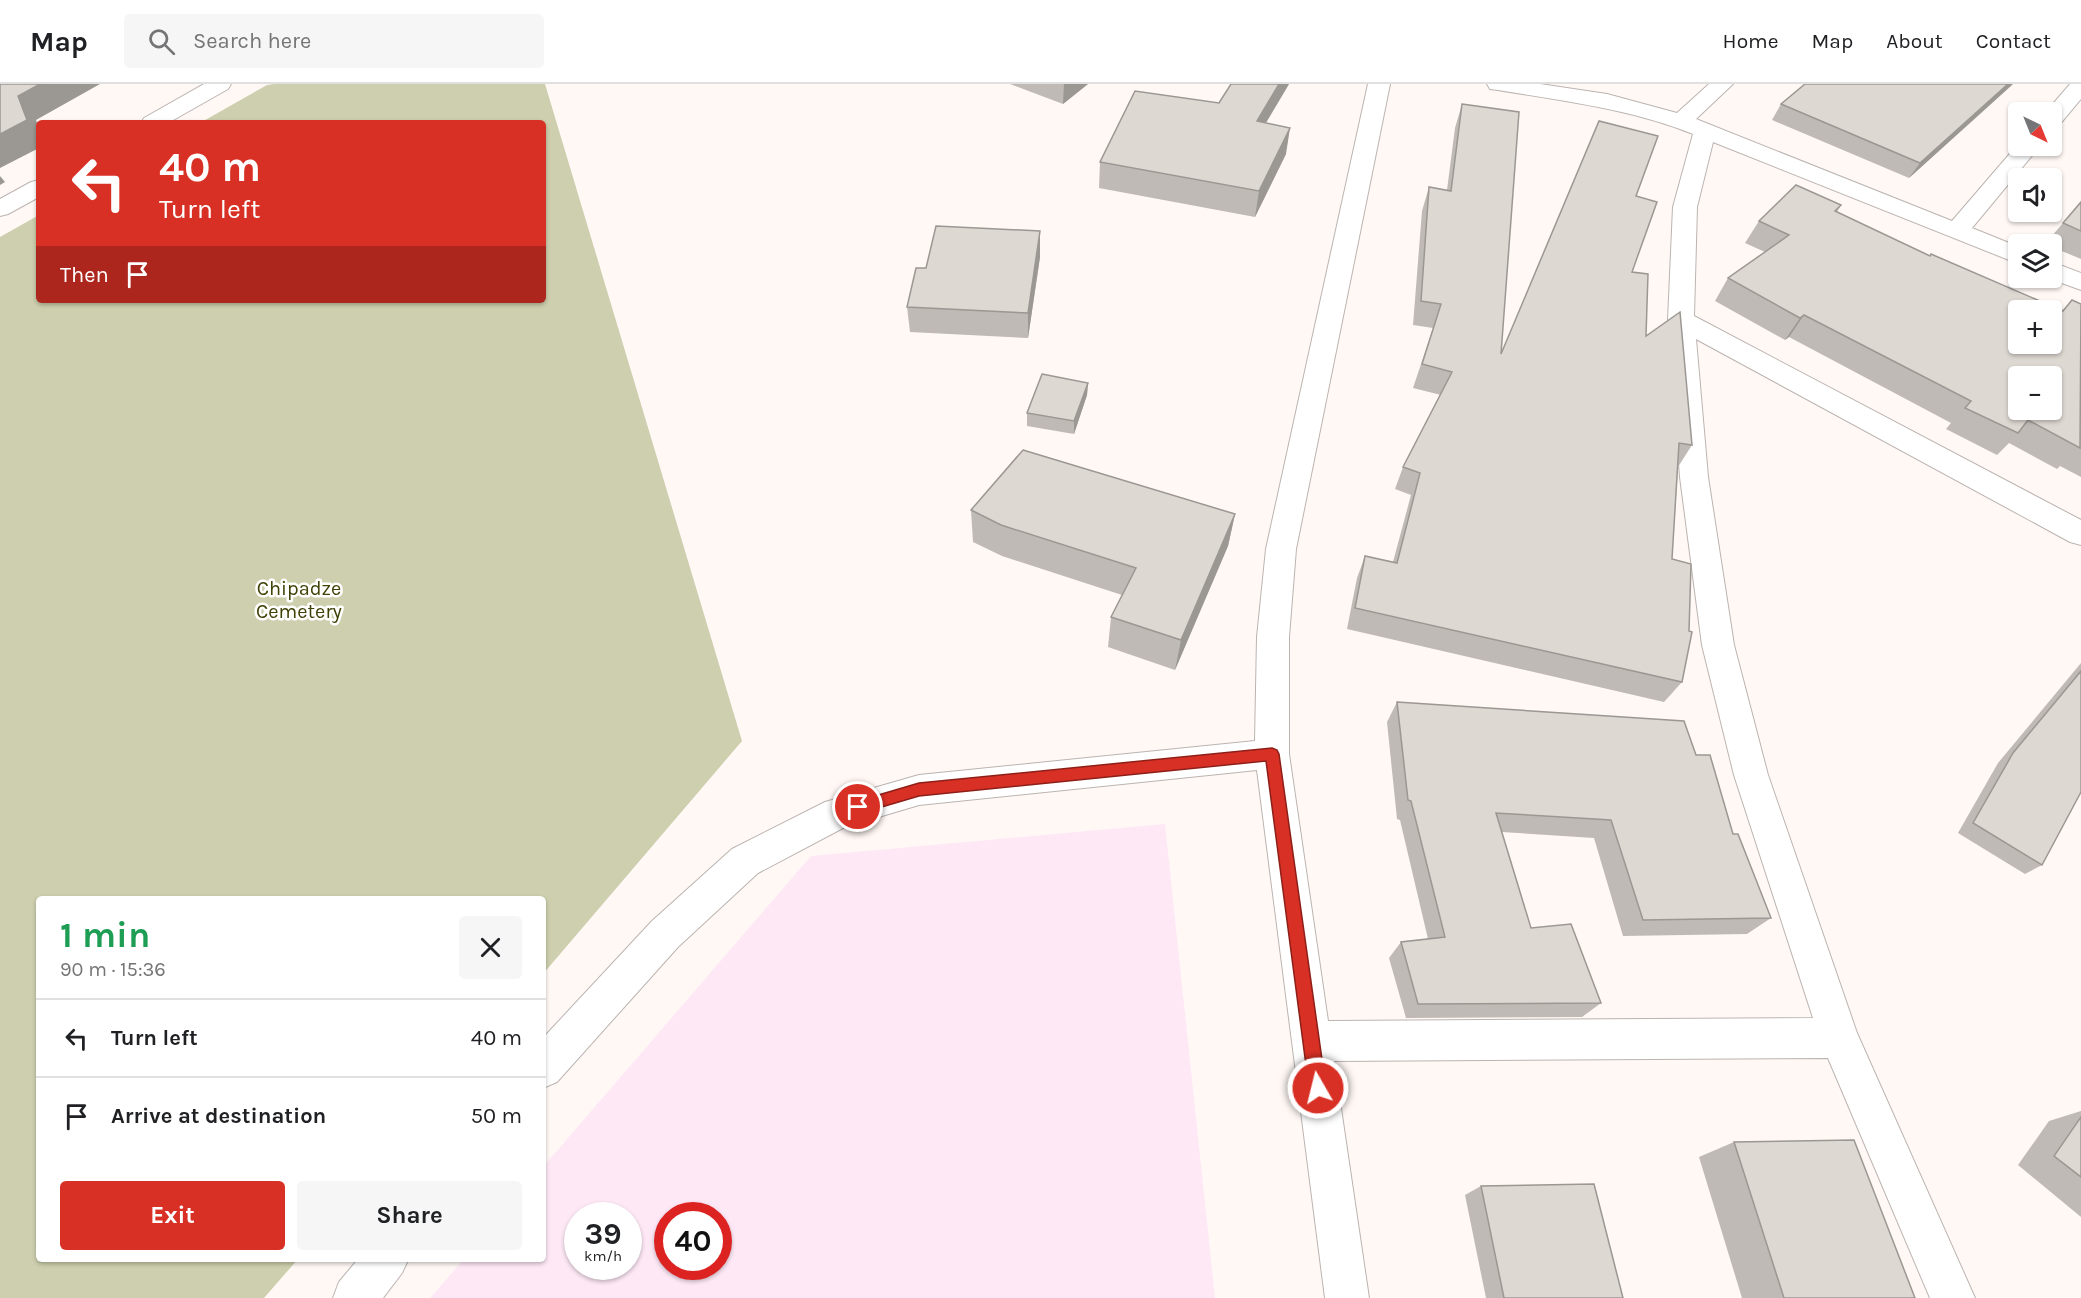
<!DOCTYPE html>
<meta charset="utf-8">
<style>
:root{--surface:#fff;--page:#f6f6f6;--text:#202124;--muted:#757577;--line:#e0e0e0;--accent:#d93025}
body{margin:0;font-family:Karla,sans-serif;background:var(--page);color:var(--text);height:100vh;display:flex;flex-direction:column;font-size:22px;white-space:nowrap}
*{box-sizing:border-box;margin:0}
p{font-size:20px;color:var(--muted)}
.icon{flex:none;width:33px;height:33px;fill:none;stroke:currentColor;stroke-width:2;stroke-linecap:round;stroke-linejoin:round}
.map{position:relative;flex:1;overflow:hidden}
.side{position:absolute;left:36px;top:812px;width:510px;height:366px;display:flex;flex-direction:column;background:var(--surface);border-radius:6px;box-shadow:0 2px 4px #0004}
.side>*{flex:none}
.banner{position:absolute;left:36px;top:36px;width:510px;height:183px;border-radius:6px;box-shadow:0 2px 4px #0004;background:#d93025;color:#fff;overflow:hidden}
.needle{width:39px;rotate:137deg}
.controls{position:absolute;left:2008px;top:18px;display:grid;gap:12px}
.controls a{display:grid;place-items:center;width:54px;height:54px;border-radius:6px;background:var(--surface);box-shadow:0 2px 4px #0004;font-size:30px}
.speed{position:absolute;left:564px;top:1118px;display:flex;gap:12px;font-size:30px;font-weight:700;text-align:center}
.speed>*{display:grid;place-content:center;width:78px;height:78px;border-radius:50%;background:var(--surface);box-shadow:0 2px 4px #0004;line-height:1}
.speed small{font-size:15px;font-weight:400}
.speed .limit{border:9px solid #d22;background:#fff;color:#111}
.pin{position:absolute;display:grid;place-items:center;width:51px;height:51px;color:#fff;margin:-26px;border:3px solid #fff;border-radius:50%;box-shadow:0 2px 6px #0007}
.me{position:absolute;width:66px;margin:-33px;rotate:352deg;stroke-linejoin:round;filter:drop-shadow(0 0 4px #0008)}
.turn{display:flex;align-items:center;gap:21px;height:126px;padding:0 24px;font-size:27px}
.turn .icon{width:78px;height:78px;stroke-width:2.5}
.turn b{display:block;font-size:42px;line-height:51px}
.then{display:flex;align-items:center;height:57px;padding:0 24px;background:#0003;gap:12px;font-size:22px}
.round{display:grid;place-items:center;flex:none;width:63px;height:63px;border-radius:6px;background:var(--page)}
.headline{display:flex;align-items:center;justify-content:space-between;height:102px;padding:0 24px}
h1{font-size:36px;font-weight:700;line-height:45px;color:#1e9e55}
.action{display:flex;gap:12px;margin-top:auto;padding:12px 24px}
.action a{flex:1;height:69px;border-radius:6px;background:var(--accent);color:#fff;font-size:24px;font-weight:700;line-height:69px;text-align:center}
.action a+a{background:var(--page);color:var(--text)}
ul{padding:0;list-style:none}
li{display:flex;align-items:center;gap:18px;height:78px;padding:0 24px;border-top:2px solid var(--line)}
li div{flex:1}
li b{display:block;font-size:22px}
li em{font-style:normal}
header{display:flex;align-items:center;gap:36px;box-sizing:border-box;height:84px;padding:0 30px;background:var(--surface);border-bottom:2px solid var(--line)}
header strong{font-size:28px}
nav{display:flex;gap:33px;margin-inline-start:auto;font-size:21px}
.search{width:420px;height:54px;background:var(--page);display:flex;align-items:center;gap:15px;box-sizing:border-box;padding:0 21px;border-radius:6px;color:var(--muted);font-size:22px}
.map>svg:first-child{display:block}
.education{fill:#fee8f6;fill-rule:evenodd}
.green{fill:#cdcfae}
.lines{fill:none;stroke-linecap:round;stroke-linejoin:round}
.minor-casing{stroke:#bbb4b0;stroke-width:2}
.minor{fill:#fff;fill-rule:evenodd}
.wall{fill:#bfbab5}
.shaded-wall{fill:#9b9793}
.building{fill:#ded8d2;stroke:#9b9793;stroke-width:1.5;fill-rule:evenodd}
.route{fill:#d93025;stroke:#8d1f18;stroke-width:1.5}
.labels{text-anchor:middle;stroke-width:5;stroke-linejoin:round;paint-order:stroke}
.park-label{font-size:20px;fill:#404105;stroke:#fff}
</style>
<header>
<strong>Map</strong>
<div class="search"><svg class="icon" aria-label="search" viewBox="0 0 24 24"><circle cx="10" cy="10" r="6"/><path d="M15 15l6 6"/></svg>Search here</div>
<nav><a>Home</a><a>Map</a><a>About</a><a>Contact</a></nav>
</header>
<div class="map">
<svg width="2081" height="1214" viewBox="0 0 2081 1214">
<rect width="100%" height="100%" fill="#fff8f5"/>
<path class="education" d="M1165 740 1215 1214H430L464 1175 543 1174V1083L811 772ZM578 1131H628V1182H578ZM668 1131H718V1182H668Z"/>
<polygon class="green" points="274,0 545,0 742,657 543,890 543,814 39,814 39,1174 298,1175 264,1214 0,1214 0,153 39,131 39,216 543,216 543,39 200,39 267,1"/>
<g class="lines">
<defs>
<g id="minor">
<polygon points="204,0 231,0 228,5 168,39 141,39 144,34"/>
<path d="M1368 0H1390L1296 465 1289 553V670L1328 937 1813 934 1734 691 1702 561 1680 393 1668 236 1673 123 1693 50C1631 25 1564 17 1498 6L1490 5 1487 0H1540L1607 10 1677 29 1709 0H1733L1696 35 1952 137 2019 59V62H2040L1972 144 2019 163V180L1713 58 1697 123 1694 232 2081 436V461L2070 458 1696 255 1708 393 1734 561 1768 691 1857 949 1975 1214H1930L1828 974 1334 977 1369 1214H1325L1257 686 919 721 845 743 758 789 678 863 557 998 543 1004V954L652 837 732 765 825 718 919 691 1255 657 1257 553 1266 465Z"/>
<polygon points="2070,0 2081,0 2081,15 2060,40 2052,42 2052,28 2046,28"/>
<polygon points="39,96 39,113 8,130 0,132 0,115 31,98"/>
<polygon points="2052,178 2081,189 2081,206 2048,194 2052,194"/>
<polygon points="359,1174 409,1174 402,1189 383,1214 333,1214 339,1198"/>
</g>
</defs>
<use href="#minor" class="minor-casing"/>
<use href="#minor" class="minor"/>
</g>
<g class="wall">
<polygon points="1010,0 1088,0 1063,20"/>
<polygon points="1231,0 1289,0 1266,39 1286,70 1255,133 1099,104 1100,78 1219,19"/>
<polygon points="2012,1 1909,94 1772,36 1781,20"/>
<polygon points="1462,20 1501,269 1636,112 1632,188 1646,252 1692,361 1678,383 1672,475 1682,598 1664,618 1347,545 1357,494 1365,472 1393,478 1411,411 1395,405 1403,383 1441,311 1413,304 1433,244 1413,241 1422,127 1429,103 1447,106 1455,44"/>
<polygon points="2081,118 2081,175 2052,163 2052,160 2045,160"/>
<polygon points="1841,121 1837,128 1930,172 2062,227 2072,216 2081,220 2081,393 2060,382 2057,385 2009,359 1997,371 1946,345 1951,339 1789,253 1785,256 1715,217 1728,194 1765,168 1745,159 1759,137"/>
<polygon points="1040,173 1028,254 910,248 907,223 926,184"/>
<polygon points="1088,299 1087,311 1074,350 1027,342 1027,329"/>
<polygon points="971,426 1235,430 1228,462 1175,586 1108,563 1111,533 1122,511 1002,472 973,458"/>
<polygon points="2081,579 2081,708 2042,781 2025,790 1958,749 1998,679"/>
<polygon points="1397,618 1696,671 1771,834 1747,850 1623,852 1594,754 1502,748 1531,844 1601,919 1582,933 1406,934 1389,874 1401,858 1428,855 1400,736 1397,735 1387,638"/>
<polygon points="2081,1027 2081,1133 2018,1081 2049,1037"/>
<polygon points="1734,1058 1915,1214 1742,1214 1699,1073"/>
<polygon points="1481,1102 1623,1214 1486,1214 1465,1111"/>
</g>
<g class="shaded-wall">
<polygon points="40,0 100,0 36,36 39,43 39,64 0,84 0,50 18,12"/>
<polygon points="1064,0 1088,0 1063,20"/>
<polygon points="1279,0 1289,0 1252,62 1257,37"/>
<polygon points="2008,0 2013,0 1909,94 1920,79"/>
<polygon points="1290,44 1286,70 1255,133 1259,107"/>
<polygon points="0,92 5,98 0,101"/>
<polygon points="1040,147 1040,173 1028,254 1028,229"/>
<polygon points="1804,231 1789,253 1785,256 1800,234"/>
<polygon points="1088,299 1087,311 1074,350 1074,337"/>
<polygon points="1235,430 1228,462 1175,586 1181,556"/>
</g>
<g class="building">
<polygon points="0,0 40,0 18,12 27,36 0,50"/>
<polygon points="1231,0 1279,0 1257,37 1290,44 1259,107 1100,78 1135,7 1219,19"/>
<polygon points="1805,0 2008,0 1920,79 1781,20"/>
<polygon points="1462,20 1519,28 1501,270 1599,37 1658,52 1636,112 1657,118 1632,188 1648,190 1646,252 1680,228 1692,361 1679,359 1672,475 1691,480 1689,547 1692,548 1682,598 1355,524 1365,472 1397,479 1420,389 1403,383 1452,288 1422,280 1441,220 1421,217 1429,103 1451,107"/>
<path d="M1796 101 1841 121 1835 127 1930 172 1931 170 2063 227 2072 216 2081 220 2080 364 2028 336 2018 349 1965 324 1971 317 1804 231 1800 234 1728 194 1789 151 1759 137ZM2019 226H2052V260H2019ZM2019 292H2052V326H2019Z"/>
<polygon points="2081,118 2081,147 2063,139"/>
<polygon points="936,142 1040,147 1028,229 907,223 916,184 926,184"/>
<polygon points="1042,290 1088,299 1074,337 1027,329"/>
<polygon points="1023,366 1235,430 1181,556 1111,533 1136,484 1001,441 971,426"/>
<polygon points="2081,587 2081,708 2042,781 1973,739 2013,669"/>
<polygon points="1397,618 1684,637 1696,671 1710,671 1733,750 1738,750 1771,834 1643,836 1611,736 1496,729 1531,844 1571,840 1601,919 1418,920 1401,858 1445,853 1411,717 1408,716"/>
<polygon points="2081,1033 2081,1093 2054,1072"/>
<polygon points="1854,1056 1915,1214 1784,1214 1734,1058"/>
<polygon points="1594,1100 1623,1214 1504,1214 1481,1102"/>
</g>
<polygon class="route" points="1272,664 1277,666 1279,670 1326,1004 1324,1010 1318,1012 1312,1010 1309,1004 1266,677 919,712 858,730 853,728 851,723 853,719 858,717 919,699"/>
<g class="labels">
<g class="park-label">
<text x="299" y="511">Chipadze<tspan x="299" dy="23">Cemetery</tspan></text>
</g>
</g>
</svg>
<div class="controls">
<a><svg class="needle" viewBox="-14 -14 28 28"><path d="M0-13l5 13h-10z" fill="#e53935"/><path d="M0 13l5-13h-10z" fill="#757577"/></svg></a>
<a><svg class="icon" aria-label="sound" viewBox="0 0 24 24"><path d="M4 9h4l5-4v14l-5-4H4zM17 9q2 3 0 6"/></svg></a>
<a><svg class="icon" aria-label="layers" viewBox="0 0 24 24"><path d="M12 4l9 5-9 5-9-5zM3 14l9 5 9-5"/></svg></a>
<a>+</a>
<a>−</a>
</div>
<div class="speed"><div>39<small>km/h</small></div><div class="limit">40</div></div>
<div class="pin" style="left:858px;top:723px;background:#d93025"><svg class="icon" aria-label="arrive" viewBox="0 0 24 24"><path d="M6 21V4h12l-3 4 3 4H6"/></svg></div>
<svg class="me" style="left:1318px;top:1004px" viewBox="-20 -20 40 40"><circle r="17" fill="#d93025" stroke="#fff" stroke-width="3"/><path d="M0-11L8 9 0 5-8 9z" fill="#fff"/></svg>
<div class="banner">
<div class="turn"><svg class="icon" aria-label="left" viewBox="0 0 24 24"><path d="M17 20v-9H6M10 6l-5 5 5 5"/></svg><div><b>40 m</b>Turn left</div></div>
<div class="then">Then<svg class="icon" aria-label="arrive" viewBox="0 0 24 24"><path d="M6 21V4h12l-3 4 3 4H6"/></svg></div>
</div>
<section class="side">
<div class="headline"><div><h1>1 min</h1><p>90 m · 15:36</p></div><a class="round"><svg class="icon" aria-label="close" viewBox="0 0 24 24"><path d="M6 6l12 12M18 6L6 18"/></svg></a></div>
<ul>
<li><svg class="icon" aria-label="left" viewBox="0 0 24 24"><path d="M17 20v-9H6M10 6l-5 5 5 5"/></svg><div><b>Turn left</b></div><em>40 m</em></li>
<li><svg class="icon" aria-label="arrive" viewBox="0 0 24 24"><path d="M6 21V4h12l-3 4 3 4H6"/></svg><div><b>Arrive at destination</b></div><em>50 m</em></li>
</ul>
<div class="action"><a>Exit</a><a>Share</a></div>
</section>
</div>
